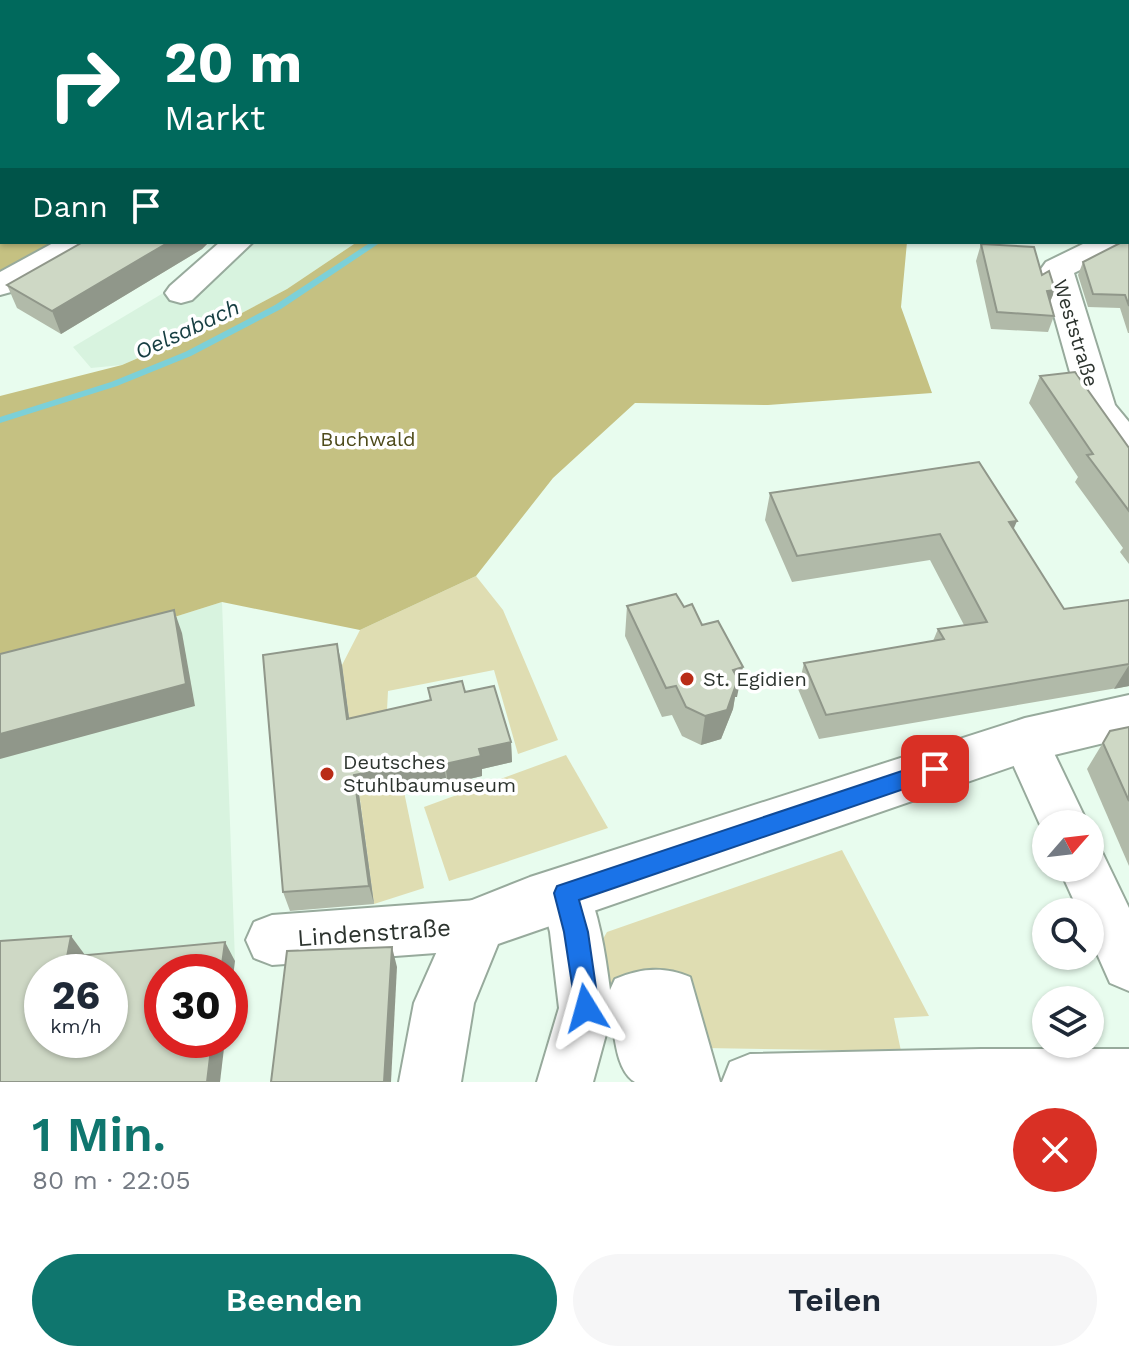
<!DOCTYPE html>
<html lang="de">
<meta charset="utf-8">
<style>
:root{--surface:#fff;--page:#f6f6f7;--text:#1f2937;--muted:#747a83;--accent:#0f766e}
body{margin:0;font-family:"Work Sans",sans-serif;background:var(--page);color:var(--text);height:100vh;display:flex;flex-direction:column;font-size:30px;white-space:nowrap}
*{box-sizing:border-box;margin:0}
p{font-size:26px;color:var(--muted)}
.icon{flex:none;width:44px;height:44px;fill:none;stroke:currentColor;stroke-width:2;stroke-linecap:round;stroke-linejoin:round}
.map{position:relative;height:1082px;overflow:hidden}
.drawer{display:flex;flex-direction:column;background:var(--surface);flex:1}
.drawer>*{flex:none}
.hud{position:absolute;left:0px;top:0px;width:1130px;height:244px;box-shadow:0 2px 6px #0004;background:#00695c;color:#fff;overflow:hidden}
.needle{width:52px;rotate:62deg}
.tools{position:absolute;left:1032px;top:810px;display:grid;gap:16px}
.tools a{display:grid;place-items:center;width:72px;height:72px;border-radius:50%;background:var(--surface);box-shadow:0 2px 6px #0004;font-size:40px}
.speed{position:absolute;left:24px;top:954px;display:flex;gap:16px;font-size:40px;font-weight:700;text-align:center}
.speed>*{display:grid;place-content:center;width:104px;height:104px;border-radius:50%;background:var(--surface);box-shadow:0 2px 6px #0004;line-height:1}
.speed small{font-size:20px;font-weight:400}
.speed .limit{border:12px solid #d22;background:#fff;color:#111}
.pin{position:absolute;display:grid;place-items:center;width:68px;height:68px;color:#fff;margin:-34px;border-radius:16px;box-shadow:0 4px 12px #0006}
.me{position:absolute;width:88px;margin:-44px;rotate:352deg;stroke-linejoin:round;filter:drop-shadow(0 0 6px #0008)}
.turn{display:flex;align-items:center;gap:28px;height:168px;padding:0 32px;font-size:36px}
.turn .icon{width:104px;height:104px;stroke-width:2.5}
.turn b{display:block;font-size:56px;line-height:68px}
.then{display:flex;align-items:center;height:76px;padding:0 32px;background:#0003;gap:16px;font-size:30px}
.round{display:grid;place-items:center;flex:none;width:84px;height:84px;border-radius:42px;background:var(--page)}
.head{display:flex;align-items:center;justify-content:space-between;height:136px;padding:0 32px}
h1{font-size:48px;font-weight:600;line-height:60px;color:var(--accent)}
.cta{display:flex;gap:16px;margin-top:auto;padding:16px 32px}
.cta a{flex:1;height:92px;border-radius:48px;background:var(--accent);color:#fff;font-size:32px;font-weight:600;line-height:92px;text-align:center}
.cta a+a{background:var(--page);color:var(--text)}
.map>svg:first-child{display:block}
.built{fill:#d8f3df;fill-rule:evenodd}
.green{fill:#dfddb2}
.forest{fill:#c5c182}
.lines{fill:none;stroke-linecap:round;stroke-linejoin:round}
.stream{fill:#7cd0d8;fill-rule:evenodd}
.minor-casing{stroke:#97aa9c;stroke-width:4}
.major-casing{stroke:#97aa9c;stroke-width:4}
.minor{fill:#fff;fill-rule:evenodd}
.major{fill:#fff;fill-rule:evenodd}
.wall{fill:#b1baa9}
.shaded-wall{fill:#90978a}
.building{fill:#ced8c5;stroke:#90978a;stroke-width:2;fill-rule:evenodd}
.route{fill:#1a73e8;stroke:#114b97;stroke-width:2}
.poi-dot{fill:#b92c16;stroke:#fff;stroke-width:3}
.labels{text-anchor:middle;stroke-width:7;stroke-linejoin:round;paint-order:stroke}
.street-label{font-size:20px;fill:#2c332e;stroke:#fff}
.park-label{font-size:20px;fill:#4e4b1b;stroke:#fff}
.poi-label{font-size:20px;fill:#2c332e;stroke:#fff;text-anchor:start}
.water-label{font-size:22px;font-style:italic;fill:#153d41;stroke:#fff}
.near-street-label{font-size:24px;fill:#2c332e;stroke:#fff}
</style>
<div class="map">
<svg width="1129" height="1082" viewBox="0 0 1129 1082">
<rect width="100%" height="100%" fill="#e8fcee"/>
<g class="built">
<polygon points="220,242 357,242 287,289 240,314 122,365 91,368 73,347 180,283"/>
<path d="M222 602 235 961 230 1000V972H162V1040L0 1082V672ZM42 972H110V1040H42Z"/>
</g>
<g class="green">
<polygon points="476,576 503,610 558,740 518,754 494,670 388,691 387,710 424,888 374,904 342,665 360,630"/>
<polygon points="566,755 608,828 449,881 424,807"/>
<polygon points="842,850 929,1016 894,1018 901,1051 704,1048 601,996 600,944 607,932"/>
</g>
<g class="forest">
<polygon points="0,0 362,0 2,2 2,242 64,242 0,275"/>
<polygon points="598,0 925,0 601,2"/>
<polygon points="357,242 907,242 901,307 932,393 768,405 635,403 553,478 476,576 360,630 222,602 0,672 0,396 122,365 240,314 287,289"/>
</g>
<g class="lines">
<g class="stream">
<polygon points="407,0 414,0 415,2 408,2"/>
<polygon points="371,242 381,242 281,309 191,356 117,386 0,423 0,417 111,382 185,352 275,305"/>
</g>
<defs>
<g id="minor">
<polygon points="364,0 388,0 363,2"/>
<rect x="1128" y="202" width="1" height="18"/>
<polygon points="55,242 93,242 89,249 11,292 0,295 0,272"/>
<polygon points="220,242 253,242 192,300 181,303 170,300 165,293 170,286"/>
<polygon points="1087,242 1126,242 1122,249 1074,273 1115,405 1129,422 1129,460 1116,456 1080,408 1041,269 1046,262"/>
<polygon points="1025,720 1041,726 1088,824 1046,824 1046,838 1002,740 1009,726"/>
<polygon points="1090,847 1102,852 1129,908 1129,991 1110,983 1090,938 1090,912 1079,912 1059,868 1090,868"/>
<path d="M565 869 583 876C599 913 605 951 610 990L615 979C641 968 664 966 690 977L720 1082H635C616 1071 615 1036 611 1016L593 1082H537L559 1008 550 932 540 893 547 876Z"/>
<polygon points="477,900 495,908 503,925 495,942 477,950 272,965 254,958 246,940 254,922 272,915"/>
<polygon points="981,1049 1129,1049 1129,1082 722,1082 730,1062 750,1054"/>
</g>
<polygon id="major" points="1129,695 1129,737 1025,762 498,944 474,1003 461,1082 399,1082 414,1003 457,906 530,877 1025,718"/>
</defs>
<use href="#minor" class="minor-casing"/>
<use href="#major" class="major-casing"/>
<use href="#minor" class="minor"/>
<use href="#major" class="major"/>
</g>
<g class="wall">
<polygon points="83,242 209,242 202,249 61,334 17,308 7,285"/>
<polygon points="1129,243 1129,333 1128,333 1120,308 1088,307 1078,275 1083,262"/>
<polygon points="981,244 1042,275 1055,290 1050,302 1054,316 1048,332 991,329 976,261"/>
<polygon points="1040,376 1129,448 1129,564 1120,552 1123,548 1075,482 1078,477 1029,403"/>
<polygon points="770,493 1013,529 1064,609 1129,600 1129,686 819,739 798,689 804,663 933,641 938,629 964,625 930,560 792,582 765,520"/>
<polygon points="627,606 737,697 735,697 733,709 721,739 701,745 682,736 672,715 662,717 625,636"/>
<polygon points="342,665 349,719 430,700 428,688 465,692 511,742 512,762 482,769 482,776 448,784 446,778 359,794 374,904 290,911 283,892"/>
<polygon points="1129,727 1129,866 1087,769 1110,731"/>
</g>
<g class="shaded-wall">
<polygon points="169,242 209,242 202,249 61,334 52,311"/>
<polygon points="1055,290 1048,306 1047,291"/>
<polygon points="1017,521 1006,547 1009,522"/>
<polygon points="174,610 182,633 195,706 0,759 0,734"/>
<polygon points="337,644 342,665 352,740 347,719"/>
<polygon points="1129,665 1129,686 1114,689"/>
<polygon points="743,667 737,697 735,697 733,709 721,739 701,745 705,716 733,670"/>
<polygon points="511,742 512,762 482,769 482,776 448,784 445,764 479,749"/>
<polygon points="443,758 446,778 359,794 374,904 369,886 354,775"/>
<polygon points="71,936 85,955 67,957"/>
<polygon points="225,942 235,961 230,1000 230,972 221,972"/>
<polygon points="392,947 397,967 391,1082 384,1082"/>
<polygon points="212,1040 225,1040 220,1082 207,1082"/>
</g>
<g class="building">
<polygon points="83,242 169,242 52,311 7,285"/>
<polygon points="1122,242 1129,243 1129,306 1125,295 1093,294 1083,262"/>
<polygon points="981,244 1034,247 1042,275 1049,271 1055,290 1047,291 1054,316 997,312"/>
<polygon points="1075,372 1129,448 1129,511 1087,455 1093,454 1040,376"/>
<polygon points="979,462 1017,521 1009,522 1064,609 1129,600 1129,664 826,715 804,663 944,639 938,629 987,622 940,534 797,556 770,493"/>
<polygon points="676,594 684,607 692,604 702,625 718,621 743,667 733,670 738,679 727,710 705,716 686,707 676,686 666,688 627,606"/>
<polygon points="174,610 186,684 0,734 0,654"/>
<polygon points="337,644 347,719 431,700 428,688 462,681 465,692 494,686 511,742 479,749 481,756 445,764 443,758 354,775 369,886 283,892 263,655"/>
<polygon points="1129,727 1129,801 1103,743 1110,731"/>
<path d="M71 936 67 957 225 942 221 972H162V1040H212L207 1082H0V941ZM42 972H110V1040H42Z"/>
<polygon points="392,947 384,1082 271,1082 287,951"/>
</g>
<polygon class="route" points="935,760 942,763 945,769 942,776 579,900 588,932 599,1008 595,1017 586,1021 577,1017 564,932 554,893 557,886"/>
<g class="poi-dot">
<circle cx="687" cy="679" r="8"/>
<circle cx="327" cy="774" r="8"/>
</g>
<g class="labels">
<g class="street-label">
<text transform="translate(1076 333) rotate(73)" y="7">Weststraße</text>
</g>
<g class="park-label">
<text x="368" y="446">Buchwald</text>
</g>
<g class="poi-label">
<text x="703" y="686">St. Egidien</text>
<text x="343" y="769">Deutsches<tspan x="343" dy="23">Stuhlbaumuseum</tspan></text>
</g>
<g class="water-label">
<text transform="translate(187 329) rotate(-25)" y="8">Oelsabach</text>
</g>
<g class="near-street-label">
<text transform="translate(374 933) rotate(-4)" y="8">Lindenstraße</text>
</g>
</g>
</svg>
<div class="tools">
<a><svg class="needle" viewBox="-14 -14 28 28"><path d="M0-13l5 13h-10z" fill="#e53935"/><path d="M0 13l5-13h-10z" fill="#747a83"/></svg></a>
<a><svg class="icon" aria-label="search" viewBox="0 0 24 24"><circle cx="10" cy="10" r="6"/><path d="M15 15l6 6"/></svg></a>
<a><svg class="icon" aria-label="layers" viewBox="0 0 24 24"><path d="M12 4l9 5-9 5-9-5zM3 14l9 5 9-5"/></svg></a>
</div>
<div class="speed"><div>26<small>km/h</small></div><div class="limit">30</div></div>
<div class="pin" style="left:935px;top:769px;background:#d93025"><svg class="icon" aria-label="arrive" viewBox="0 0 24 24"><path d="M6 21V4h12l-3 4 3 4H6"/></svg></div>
<svg class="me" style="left:586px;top:1008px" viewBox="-20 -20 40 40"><path d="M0-17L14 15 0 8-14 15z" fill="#1a73e8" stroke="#fff" stroke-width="4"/></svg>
<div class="hud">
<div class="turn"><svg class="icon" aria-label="right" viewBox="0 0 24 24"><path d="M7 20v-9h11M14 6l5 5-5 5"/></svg><div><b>20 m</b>Markt</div></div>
<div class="then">Dann<svg class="icon" aria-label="arrive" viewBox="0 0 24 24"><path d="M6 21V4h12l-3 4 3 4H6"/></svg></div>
</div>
</div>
<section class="drawer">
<div class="head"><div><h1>1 Min.</h1><p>80 m · 22:05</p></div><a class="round" style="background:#d93025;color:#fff"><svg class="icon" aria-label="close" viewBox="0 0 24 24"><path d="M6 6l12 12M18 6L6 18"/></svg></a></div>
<div class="cta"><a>Beenden</a><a>Teilen</a></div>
</section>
